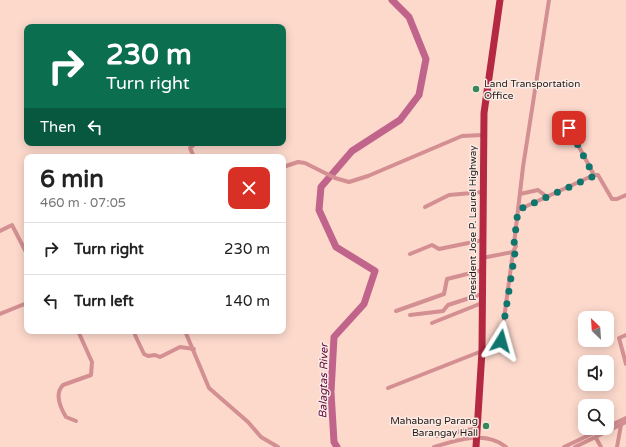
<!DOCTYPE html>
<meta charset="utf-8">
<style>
:root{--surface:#fff;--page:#f2f2f2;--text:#222;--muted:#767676;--line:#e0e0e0}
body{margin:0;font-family:"Varela Round",sans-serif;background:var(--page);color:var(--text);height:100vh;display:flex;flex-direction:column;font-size:15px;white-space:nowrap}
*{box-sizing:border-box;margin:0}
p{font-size:13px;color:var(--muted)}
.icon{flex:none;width:22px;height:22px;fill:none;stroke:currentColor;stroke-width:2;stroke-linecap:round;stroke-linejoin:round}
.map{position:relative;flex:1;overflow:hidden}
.sheet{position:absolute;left:24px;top:154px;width:262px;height:180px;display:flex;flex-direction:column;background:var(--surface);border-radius:8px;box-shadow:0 2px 10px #0003}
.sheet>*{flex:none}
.hud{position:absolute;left:24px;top:24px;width:262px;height:122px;border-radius:8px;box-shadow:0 2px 10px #0003;background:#0b6e4f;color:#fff;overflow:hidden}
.needle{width:26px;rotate:335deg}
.buttons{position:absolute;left:578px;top:311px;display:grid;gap:8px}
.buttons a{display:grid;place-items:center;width:36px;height:36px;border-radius:8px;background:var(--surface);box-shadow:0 2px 10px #0003;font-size:20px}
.pin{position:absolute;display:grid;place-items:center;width:34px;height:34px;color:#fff;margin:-17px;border-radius:8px;box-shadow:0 2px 6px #0006}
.me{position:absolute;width:44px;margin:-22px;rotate:8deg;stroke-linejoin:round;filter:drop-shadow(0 0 3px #0008)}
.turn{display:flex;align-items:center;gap:14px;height:84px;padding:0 16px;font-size:18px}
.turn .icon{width:52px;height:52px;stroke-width:2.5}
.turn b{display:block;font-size:28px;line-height:34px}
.then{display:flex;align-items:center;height:38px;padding:0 16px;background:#0003;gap:8px;font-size:15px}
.round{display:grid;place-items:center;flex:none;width:42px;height:42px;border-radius:8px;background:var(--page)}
.head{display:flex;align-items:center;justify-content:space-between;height:68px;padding:0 16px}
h1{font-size:24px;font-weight:800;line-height:30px}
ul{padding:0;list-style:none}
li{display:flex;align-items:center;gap:12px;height:52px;padding:0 16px;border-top:1px solid var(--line)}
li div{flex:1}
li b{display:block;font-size:15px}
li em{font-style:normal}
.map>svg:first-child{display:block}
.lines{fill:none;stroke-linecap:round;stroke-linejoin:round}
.river{stroke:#c0648b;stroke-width:7}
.minor{stroke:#d38f91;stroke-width:4}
.trunk{stroke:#b42842;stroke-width:7}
.route{stroke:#0f766e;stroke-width:7;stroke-dasharray:0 12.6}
.poi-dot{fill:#378758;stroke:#faebe6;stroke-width:1.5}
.labels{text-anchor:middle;stroke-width:3;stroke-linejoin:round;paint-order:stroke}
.poi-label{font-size:10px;fill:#261a15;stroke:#faebe6;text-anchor:start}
.street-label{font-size:10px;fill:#261a15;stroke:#faebe6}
.water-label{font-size:11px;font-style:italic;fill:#600938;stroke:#faebe6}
</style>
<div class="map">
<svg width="626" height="447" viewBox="0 0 626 447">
<rect width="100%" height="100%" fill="#fdd9cc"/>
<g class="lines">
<polyline class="river" points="337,447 334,442 331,392 334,337 364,304 375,271 336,247 319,210 321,187 352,151 400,120 419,95 426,59 409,17 392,0"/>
<g class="minor">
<polyline points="196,27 197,27"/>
<polyline points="569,128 594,175"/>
<polyline points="194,157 190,148 196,143"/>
<polyline points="283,167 298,162 305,163 335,178 349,182 368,176 462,136 483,135"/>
<polyline points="520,194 538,190 547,197"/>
<polyline points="425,207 449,195 483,192"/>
<polyline points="518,210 594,175 598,175 612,199 617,199 626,195"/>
<polyline points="0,231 12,225 27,254"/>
<polyline points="410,254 432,245 439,249 483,240"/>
<polyline points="482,258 513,252 516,246 514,244 523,167 549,0"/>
<polyline points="396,311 444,294 447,279 483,270"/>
<polyline points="0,314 27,303"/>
<polyline points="410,315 443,311 448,305 482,294"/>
<polyline points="432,323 482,303"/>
<polyline points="185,331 209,388 248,422 261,437 278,447"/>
<polyline points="135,335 144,354 148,356 155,355 160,357 180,347 194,349"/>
<polyline points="626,335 619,338 626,364"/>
<polyline points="501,341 513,252"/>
<polyline points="388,388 482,351"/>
<path d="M76 421 66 417C60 407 54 394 63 385L91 375 92 362 78 331"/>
<polyline points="607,427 626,418"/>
<polyline points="437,436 478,428"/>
<polyline points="596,438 601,447"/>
<path d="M434 447C456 440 486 430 506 447"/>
<polyline points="564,447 604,428"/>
<polyline points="575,447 626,422"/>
<polyline points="617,447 621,425"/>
</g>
<polyline class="trunk" points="476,447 482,351 484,113 500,0"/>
</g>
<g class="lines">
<polyline class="route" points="501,341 516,246 514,244 518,210 594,176 569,128"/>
</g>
<g class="poi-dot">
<circle cx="476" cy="89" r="4"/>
<circle cx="486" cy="426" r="4"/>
</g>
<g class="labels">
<g class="poi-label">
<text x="484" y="87">Land Transportation<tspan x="484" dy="12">Office</tspan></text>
<text x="478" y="424" text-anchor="end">Mahabang Parang<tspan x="478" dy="12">Barangay Hall</tspan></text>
</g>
<g class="street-label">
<text transform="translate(472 223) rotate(-90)" y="4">President Jose P. Laurel Highway</text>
</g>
<g class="water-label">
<text transform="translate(323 381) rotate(-89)" y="4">Balagtas River</text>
</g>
</g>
</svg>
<div class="buttons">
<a><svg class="needle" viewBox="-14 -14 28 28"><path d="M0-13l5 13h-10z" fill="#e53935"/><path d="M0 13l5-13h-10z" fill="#767676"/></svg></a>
<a><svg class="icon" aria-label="sound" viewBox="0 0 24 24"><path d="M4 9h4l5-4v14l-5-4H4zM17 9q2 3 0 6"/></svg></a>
<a><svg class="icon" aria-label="search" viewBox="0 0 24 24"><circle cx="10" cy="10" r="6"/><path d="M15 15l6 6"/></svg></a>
</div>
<div class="pin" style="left:569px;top:128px;background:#d93025"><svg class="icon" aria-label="arrive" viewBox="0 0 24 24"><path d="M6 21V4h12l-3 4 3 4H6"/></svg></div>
<svg class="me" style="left:501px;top:341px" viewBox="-20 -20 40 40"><path d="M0-17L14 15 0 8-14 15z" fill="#0f766e" stroke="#fff" stroke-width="4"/></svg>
<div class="hud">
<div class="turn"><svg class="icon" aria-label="right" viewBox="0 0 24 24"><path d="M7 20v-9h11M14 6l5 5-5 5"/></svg><div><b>230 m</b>Turn right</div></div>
<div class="then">Then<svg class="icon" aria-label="left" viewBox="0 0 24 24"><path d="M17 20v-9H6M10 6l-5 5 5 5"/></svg></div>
</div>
<section class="sheet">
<div class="head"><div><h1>6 min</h1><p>460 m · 07:05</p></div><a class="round" style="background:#d93025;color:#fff"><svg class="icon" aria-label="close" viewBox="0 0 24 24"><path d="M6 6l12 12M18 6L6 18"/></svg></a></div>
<ul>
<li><svg class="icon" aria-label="right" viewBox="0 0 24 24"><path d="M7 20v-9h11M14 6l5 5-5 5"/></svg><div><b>Turn right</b></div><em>230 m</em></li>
<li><svg class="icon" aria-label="left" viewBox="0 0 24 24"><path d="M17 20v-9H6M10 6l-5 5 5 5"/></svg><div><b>Turn left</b></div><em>140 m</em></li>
</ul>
</section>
</div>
